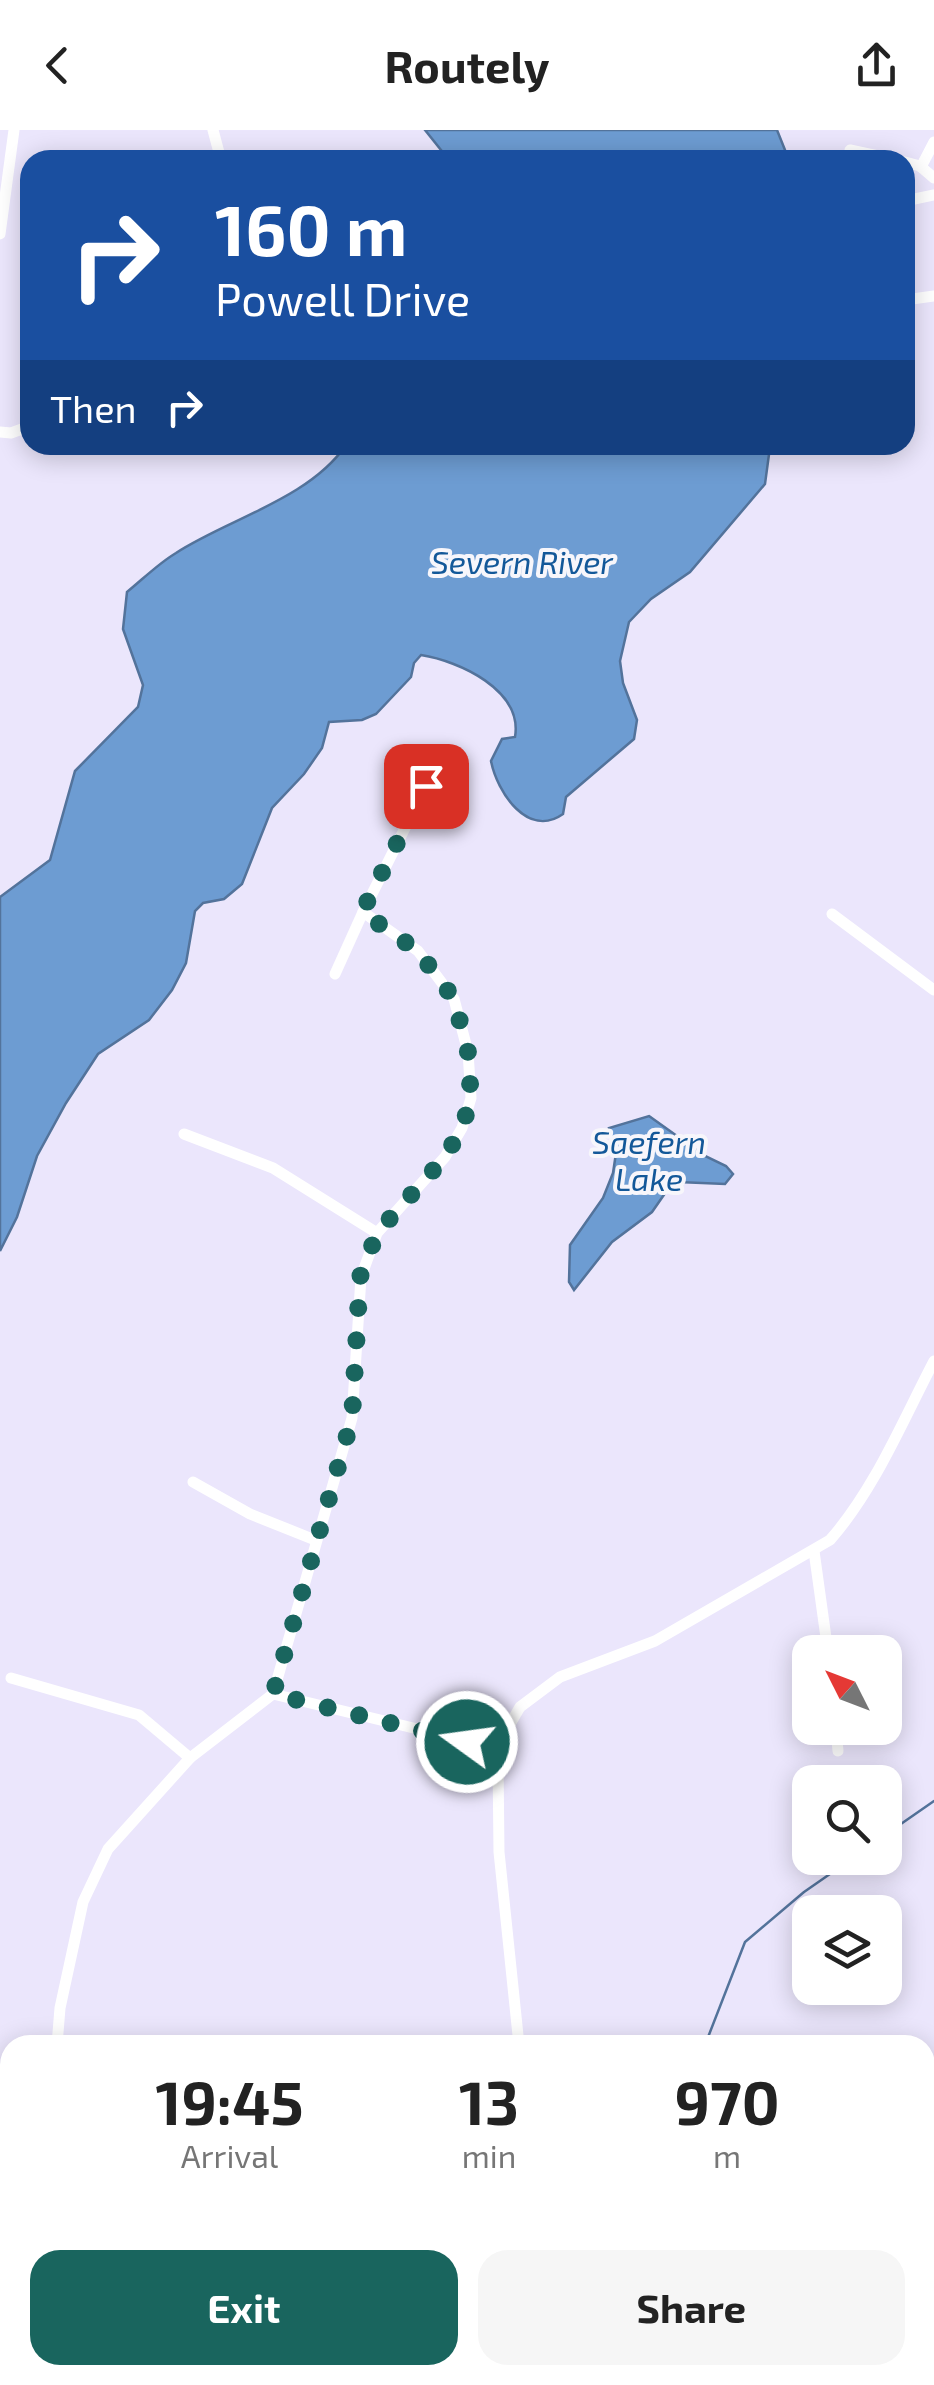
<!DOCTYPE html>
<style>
:root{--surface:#fff;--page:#f6f6f6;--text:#222;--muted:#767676;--accent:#19655e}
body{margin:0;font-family:"Exo 2",sans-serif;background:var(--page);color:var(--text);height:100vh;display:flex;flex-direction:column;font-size:38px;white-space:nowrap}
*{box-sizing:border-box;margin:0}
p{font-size:32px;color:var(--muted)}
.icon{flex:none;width:55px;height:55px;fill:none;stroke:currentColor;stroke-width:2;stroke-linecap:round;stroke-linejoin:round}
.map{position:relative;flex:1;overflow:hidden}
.details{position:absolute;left:0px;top:1905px;width:935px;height:350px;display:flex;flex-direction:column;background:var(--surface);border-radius:30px 30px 0 0;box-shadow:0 5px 25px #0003}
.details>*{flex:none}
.top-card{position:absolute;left:20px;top:20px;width:895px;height:305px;border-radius:30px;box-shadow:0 5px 25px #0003;background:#1a4fa0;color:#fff;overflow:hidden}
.needle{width:65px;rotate:312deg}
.tools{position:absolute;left:792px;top:1505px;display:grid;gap:20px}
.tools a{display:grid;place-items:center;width:110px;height:110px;border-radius:20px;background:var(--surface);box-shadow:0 5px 25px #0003;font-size:50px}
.pin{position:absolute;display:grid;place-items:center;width:85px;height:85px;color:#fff;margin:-42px;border-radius:20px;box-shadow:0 5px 15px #0006}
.me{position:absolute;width:110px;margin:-55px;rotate:284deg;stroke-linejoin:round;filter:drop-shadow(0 0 8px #0008)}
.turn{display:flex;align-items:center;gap:35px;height:210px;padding:0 30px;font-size:45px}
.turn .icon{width:130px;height:130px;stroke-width:2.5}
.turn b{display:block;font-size:70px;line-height:85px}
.then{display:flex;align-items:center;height:95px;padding:0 30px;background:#0003;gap:20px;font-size:38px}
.eta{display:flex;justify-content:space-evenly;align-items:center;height:170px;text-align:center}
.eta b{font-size:60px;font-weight:700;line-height:70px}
.action{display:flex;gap:20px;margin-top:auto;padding:20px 30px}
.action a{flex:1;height:115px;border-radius:30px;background:var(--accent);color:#fff;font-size:40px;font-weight:700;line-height:115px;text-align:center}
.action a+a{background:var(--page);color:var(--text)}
header{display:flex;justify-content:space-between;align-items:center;height:130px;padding:0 30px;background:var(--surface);font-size:45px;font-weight:700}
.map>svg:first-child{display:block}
.water{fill:#6d9cd2;stroke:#53739b;stroke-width:2.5}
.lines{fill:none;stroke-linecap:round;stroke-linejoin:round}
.stream{stroke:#53739b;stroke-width:2.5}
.minor{stroke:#fff;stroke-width:11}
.route{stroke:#19655e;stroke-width:18;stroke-dasharray:0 32.4}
.labels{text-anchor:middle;stroke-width:8;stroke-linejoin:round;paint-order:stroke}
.water-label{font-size:32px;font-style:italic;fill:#135899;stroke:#f7f6fb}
</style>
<header><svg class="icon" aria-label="back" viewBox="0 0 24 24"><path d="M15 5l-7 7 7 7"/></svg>Routely<svg class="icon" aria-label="share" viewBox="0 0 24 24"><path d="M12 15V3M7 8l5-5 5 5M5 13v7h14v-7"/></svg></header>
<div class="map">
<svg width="934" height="2255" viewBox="0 0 934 2255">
<rect width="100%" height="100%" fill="#ebe6fc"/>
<g class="water">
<polygon points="425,0 777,0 789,30 449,30"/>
<path d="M346 315 770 317 765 354 690 442 651 469 629 492 620 531 623 553 637 590 634 609 566 667 563 684C528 709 497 662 491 631L502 609 515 607C523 560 459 531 421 525L414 533 411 547 376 584 362 590 329 592 322 618 304 644 272 678 242 754 224 769 203 773 195 781 186 833 172 860 149 890 98 924 66 973 37 1026 17 1087 0 1121V767L50 730 75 641 138 577 143 555 123 499 127 462C143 449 159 433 176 423 228 389 309 369 346 315Z"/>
<polygon points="649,986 705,1026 726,1036 733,1044 725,1054 678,1052 668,1059 652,1082 612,1112 574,1160 569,1152 570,1115 603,1068 613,1043 616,1023 609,998"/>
</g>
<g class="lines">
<g class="stream">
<polyline points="885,1705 934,1671"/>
<polyline points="705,1915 745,1812 804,1762 853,1728"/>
</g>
<g class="minor">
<polyline points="213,0 221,30"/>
<polyline points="850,20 897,30"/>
<polyline points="905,32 920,36 934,48"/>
<polyline points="921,37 934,12"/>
<polyline points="905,71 934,65"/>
<polyline points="0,104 14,0"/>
<polyline points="905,170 934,166"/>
<polyline points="0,302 11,303 30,296"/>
<polyline points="832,784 934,860"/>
<polyline points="335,844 363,782 426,656"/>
<polyline points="184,1004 273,1038 377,1103"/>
<polyline points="193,1352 250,1384 315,1410"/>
<polyline points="814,1421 828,1522"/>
<polyline points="11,1548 139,1585 190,1628"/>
<polyline points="273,1564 500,1619"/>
<polyline points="836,1598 838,1621"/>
<polyline points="57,1915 60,1878 83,1772 108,1719 190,1628 273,1564 352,1288 361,1147 377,1103 445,1027 462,998 471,968 468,922 454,869 418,821 363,782"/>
<path d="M519 1915 499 1722 498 1629 509 1596 520 1577 560 1547 655 1511 830 1410C875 1359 903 1290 934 1231"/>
<polyline points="925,1996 934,1998"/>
<polyline points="517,2255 521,2245"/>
</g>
</g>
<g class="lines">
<polyline class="route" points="426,656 362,782 418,821 454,869 468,922 471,968 462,998 445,1027 377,1103 360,1147 352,1288 273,1564 467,1612"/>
</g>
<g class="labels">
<g class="water-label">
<text x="522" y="444">Severn River</text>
<text x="649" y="1024">Saefern<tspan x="649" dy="37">Lake</tspan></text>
</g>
</g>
</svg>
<div class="tools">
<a><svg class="needle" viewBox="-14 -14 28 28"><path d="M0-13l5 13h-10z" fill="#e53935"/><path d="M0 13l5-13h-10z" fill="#767676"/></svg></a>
<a><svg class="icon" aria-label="search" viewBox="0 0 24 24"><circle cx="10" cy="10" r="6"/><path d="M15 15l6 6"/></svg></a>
<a><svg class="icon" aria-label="layers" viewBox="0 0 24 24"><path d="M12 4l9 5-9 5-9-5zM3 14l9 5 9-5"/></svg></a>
</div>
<div class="pin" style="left:426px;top:656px;background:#d93025"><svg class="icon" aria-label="arrive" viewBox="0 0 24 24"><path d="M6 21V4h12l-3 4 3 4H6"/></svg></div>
<svg class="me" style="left:467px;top:1612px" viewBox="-20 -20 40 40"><circle r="17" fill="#19655e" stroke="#fff" stroke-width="3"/><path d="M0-11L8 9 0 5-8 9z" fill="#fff"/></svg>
<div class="top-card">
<div class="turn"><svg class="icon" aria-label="right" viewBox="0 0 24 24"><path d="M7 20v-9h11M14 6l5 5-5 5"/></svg><div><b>160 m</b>Powell Drive</div></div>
<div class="then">Then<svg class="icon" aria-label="right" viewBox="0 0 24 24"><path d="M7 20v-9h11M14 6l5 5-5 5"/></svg></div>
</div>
<section class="details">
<div class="eta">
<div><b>19:45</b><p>Arrival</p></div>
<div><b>13</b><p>min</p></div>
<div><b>970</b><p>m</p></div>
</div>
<div class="action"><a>Exit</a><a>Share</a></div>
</section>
</div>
